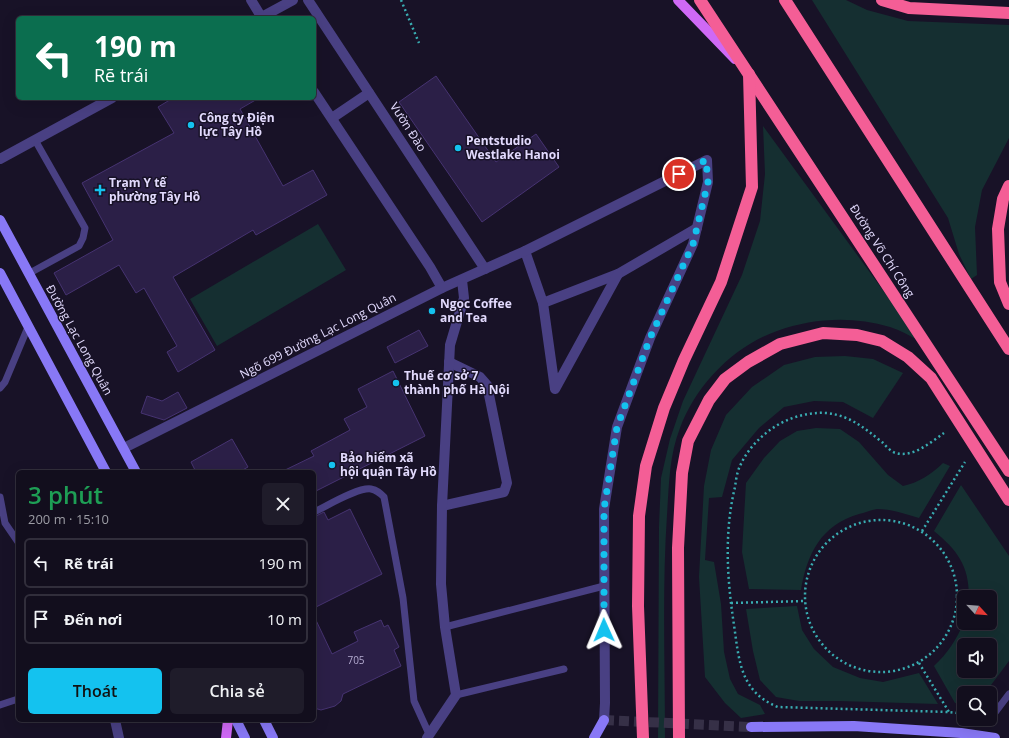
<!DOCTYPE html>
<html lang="vi">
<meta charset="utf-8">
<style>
:root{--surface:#120e1d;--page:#1f1c2a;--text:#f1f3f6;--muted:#9c9ca4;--line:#312e3b;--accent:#14c2ef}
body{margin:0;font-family:"Open Sans",sans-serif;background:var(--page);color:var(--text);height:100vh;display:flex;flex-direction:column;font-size:15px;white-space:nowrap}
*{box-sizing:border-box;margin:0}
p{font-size:13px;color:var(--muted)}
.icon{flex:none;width:22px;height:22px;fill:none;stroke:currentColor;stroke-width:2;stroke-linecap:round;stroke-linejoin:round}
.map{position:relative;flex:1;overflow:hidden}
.panel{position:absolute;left:16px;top:470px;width:300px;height:252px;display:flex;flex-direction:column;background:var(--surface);border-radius:6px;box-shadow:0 4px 16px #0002,0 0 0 1px var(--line)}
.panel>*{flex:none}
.top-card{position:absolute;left:16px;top:16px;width:300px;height:84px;border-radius:6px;box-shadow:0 4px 16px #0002,0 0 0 1px var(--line);background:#0b6e4f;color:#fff;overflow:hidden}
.needle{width:26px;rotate:116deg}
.fabs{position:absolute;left:957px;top:590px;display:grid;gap:8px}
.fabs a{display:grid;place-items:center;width:40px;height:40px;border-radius:6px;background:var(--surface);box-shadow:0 4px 16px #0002,0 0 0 1px var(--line);font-size:20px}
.pin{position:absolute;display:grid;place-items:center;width:34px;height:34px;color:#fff;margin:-17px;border:2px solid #fff;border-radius:50%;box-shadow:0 1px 4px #0007}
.me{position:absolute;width:44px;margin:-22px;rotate:359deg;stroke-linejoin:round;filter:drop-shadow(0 0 3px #0008)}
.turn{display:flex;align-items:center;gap:14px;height:84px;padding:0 12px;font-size:18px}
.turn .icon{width:52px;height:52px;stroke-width:2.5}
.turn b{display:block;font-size:28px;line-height:34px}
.round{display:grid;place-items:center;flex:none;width:42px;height:42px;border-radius:6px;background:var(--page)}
.head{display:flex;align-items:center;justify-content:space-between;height:68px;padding:0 12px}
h1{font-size:24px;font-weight:600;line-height:30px;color:#1e9e55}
.action{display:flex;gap:8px;margin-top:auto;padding:8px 12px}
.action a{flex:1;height:46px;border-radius:6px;background:var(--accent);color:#111;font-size:16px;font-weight:600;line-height:46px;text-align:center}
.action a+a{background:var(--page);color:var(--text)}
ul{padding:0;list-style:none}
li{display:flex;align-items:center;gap:12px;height:50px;margin:0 8px 6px;padding:0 4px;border:2px solid var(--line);border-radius:6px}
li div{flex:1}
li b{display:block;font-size:15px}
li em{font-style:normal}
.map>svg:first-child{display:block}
.green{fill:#152f31;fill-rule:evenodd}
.building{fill:#2b1f47;stroke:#463371}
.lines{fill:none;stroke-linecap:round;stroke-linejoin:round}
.secondary-tunnel{stroke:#363047;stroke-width:10;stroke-dasharray:10 5;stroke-linecap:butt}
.path{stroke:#39adb2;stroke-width:2.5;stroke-dasharray:2 3;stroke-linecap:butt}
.lane{stroke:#494083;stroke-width:7}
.street{stroke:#494083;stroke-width:10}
.secondary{stroke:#8878f6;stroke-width:10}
.primary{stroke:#cf69f5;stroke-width:10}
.highway{stroke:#f45e96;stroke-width:12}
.route{stroke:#14c2ef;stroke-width:7;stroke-dasharray:0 12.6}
.poi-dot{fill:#14c2ef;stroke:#181227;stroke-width:1.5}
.labels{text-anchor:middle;stroke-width:3;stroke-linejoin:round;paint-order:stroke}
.number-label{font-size:10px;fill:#b4abd0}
.poi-label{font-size:12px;font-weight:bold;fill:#e2dafd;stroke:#181227;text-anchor:start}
.street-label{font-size:12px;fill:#e2dafd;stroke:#181227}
</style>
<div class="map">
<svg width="1009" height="738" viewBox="0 0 1009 738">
<rect width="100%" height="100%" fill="#181227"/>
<g class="green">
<polygon points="812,0 846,0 867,10 908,21 1009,25 1009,138 982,190 975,227 977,275 971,279 959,254 948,218"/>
<path d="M763 126 920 341C910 336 900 330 890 327 852 316 814 318 777 331 734 346 696 385 680 428 669 456 669 486 667 515 662 589 665 664 665 738H658L659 527 661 478 670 439 683 401 742 275 760 221 765 174Z"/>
<polygon points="318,224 346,270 217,346 190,299"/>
<polygon points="845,356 873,359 903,373 873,418 843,402 814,401 784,407 759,428 732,460 722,497 709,498 705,560 714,562 721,604 724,652 730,679 738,694 760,705 765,714 741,718 725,703 705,677 699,577 704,486 711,450 726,415 752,387 784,365 815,357"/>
<path d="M816 428 840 429 859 442 888 475 903 486C918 483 932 474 943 463L950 466 919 518C906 514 891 509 877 509 871 510 864 513 859 514 821 525 807 554 801 590L749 589 742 552 746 483 764 458 780 441 797 431Z"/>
<path d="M961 485 1009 556V661L985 693H964V706L955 703 934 666C947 654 957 639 964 622L990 623V597H969C969 565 957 550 934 531ZM964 645H990V671H964Z"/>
<polygon points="797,606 802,630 814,649 833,667 860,678 883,682 919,673 938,704 839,701 799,701 776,697 760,680 753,651 746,609"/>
</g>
<g class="building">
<polygon points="436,76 496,162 536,134 559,167 482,222 399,102"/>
<polygon points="173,98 259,98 240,109 283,186 313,170 327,195 256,235 253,230 173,277 215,350 178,372 167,352 177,346 144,288 136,293 119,265 66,295 54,273 113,240 82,183 174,133 158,107"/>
<polygon points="419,330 428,346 395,363 387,347"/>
<polygon points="393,371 425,436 314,492 314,472 281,472 314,456 311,451 350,430 344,419 367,407 358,389"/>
<polygon points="178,392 187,408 164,420 141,413 147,396 162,401"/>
<polygon points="232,439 248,467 239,472 196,472 191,462"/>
<polygon points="350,509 382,574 314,608 314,517 324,512 328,520"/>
<polygon points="314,616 332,654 358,641 354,632 381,620 384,627 388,625 399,647 394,650 401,666 343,694 341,701 335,706 321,710 314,708"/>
</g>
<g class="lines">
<polyline class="secondary-tunnel" points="604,720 751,727"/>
<g class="path">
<polyline points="401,0 419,43"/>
<path d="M944 433C931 442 913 458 896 453 891 452 886 446 882 442 864 428 851 416 827 413 810 412 795 416 781 423 763 433 748 448 740 466 737 472 736 480 735 487 724 532 727 579 734 625 739 660 740 692 778 707L949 712 964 714"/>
<circle cx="881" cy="596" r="76"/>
<polyline points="922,531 965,462"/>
<polyline points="731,603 805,601"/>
<polyline points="919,663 949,712"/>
</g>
<g class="lane">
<polyline points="28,274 79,246 83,238 85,228 35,140"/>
<polyline points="0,388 5,382 28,327"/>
<polyline points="0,497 5,523 18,542"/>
<path d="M314 512C327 506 358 487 371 489 377 490 380 493 384 497L403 598 414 701 429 734"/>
<polyline points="445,627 604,586"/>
<polyline points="456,695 564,669"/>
<polyline points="0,705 18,699"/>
<polyline points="991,718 1009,694"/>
</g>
<g class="street">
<polyline points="251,0 262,18"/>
<polyline points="308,0 485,269"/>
<polyline points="260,18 293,0"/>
<polyline points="314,92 430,267 442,288"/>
<polyline points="332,118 369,93"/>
<polyline points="0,159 112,98"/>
<polyline points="525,251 543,303 618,274 697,228"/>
<polyline points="543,303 555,389 618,274"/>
<polyline points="124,448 442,288 525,251 707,160 708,182 693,244 650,338 617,427 604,509 605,703 604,720"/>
<polyline points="442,506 504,492 507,483 487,385 480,377 449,362"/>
<polyline points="115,720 119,738"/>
<polyline points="427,738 456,695 445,627 441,584 442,506 450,345 464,298 462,280"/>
</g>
<g class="secondary">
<polyline points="0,220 136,472"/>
<polyline points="0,273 106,472"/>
<polyline points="236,720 245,738"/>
<polyline points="264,720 273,738"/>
<polyline points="751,727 854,726 961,733 995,738"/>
<polyline points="594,738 604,720"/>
</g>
<g class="primary">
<polyline points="678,0 735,59"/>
<polyline points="226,738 228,720"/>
</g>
<g class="highway">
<polyline points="700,0 1009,471"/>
<polyline points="785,0 1009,349"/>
<polyline points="882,0 909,8 1009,13"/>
<polyline points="1009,186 1003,199 998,229 1000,282 1009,304"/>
<polyline points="643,738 638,606 639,516 646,466 664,408 684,360 721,282 752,187 749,74"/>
<polyline points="679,738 678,548 682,473 688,441 709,400 725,379 748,362 780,344 823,333 857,335 882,341 908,357 931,378 1009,500"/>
</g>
</g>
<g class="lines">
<polyline class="route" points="604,630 604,509 617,427 650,338 693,244 708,182 706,160 679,174"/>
</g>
<g class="poi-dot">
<circle cx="191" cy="125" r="4"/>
<circle cx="458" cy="148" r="4"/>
<path d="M98 184h4v4h4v4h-4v4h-4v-4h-4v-4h4z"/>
<circle cx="432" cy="311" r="4"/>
<circle cx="396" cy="383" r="4"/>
<circle cx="332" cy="465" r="4"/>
</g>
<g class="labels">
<g class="number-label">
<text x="356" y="664">705</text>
</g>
<g class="poi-label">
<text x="199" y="122">Công ty Điện<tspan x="199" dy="14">lực Tây Hồ</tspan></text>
<text x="466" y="145">Pentstudio<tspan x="466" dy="14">Westlake Hanoi</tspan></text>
<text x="109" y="187">Trạm Y tế<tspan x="109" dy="14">phường Tây Hồ</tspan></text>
<text x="440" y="308">Ngọc Coffee<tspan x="440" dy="14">and Tea</tspan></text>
<text x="404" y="380">Thuế cơ sở 7<tspan x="404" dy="14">thành phố Hà Nội</tspan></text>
<text x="340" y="462">Bảo hiểm xã<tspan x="340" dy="14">hội quận Tây Hồ</tspan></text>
</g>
<g class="street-label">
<text transform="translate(408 127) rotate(57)" y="4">Vườn Đào</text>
<text transform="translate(882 251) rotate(57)" y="4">Đường Võ Chí Công</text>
<text transform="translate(318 336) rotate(-27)" y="4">Ngõ 699 Đường Lạc Long Quân</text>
<text transform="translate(79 340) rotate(61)" y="4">Đường Lạc Long Quân</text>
</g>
</g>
</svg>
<div class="fabs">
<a><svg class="needle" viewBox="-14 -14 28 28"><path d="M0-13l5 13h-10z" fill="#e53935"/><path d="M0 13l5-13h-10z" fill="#9c9ca4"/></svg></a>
<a><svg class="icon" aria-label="sound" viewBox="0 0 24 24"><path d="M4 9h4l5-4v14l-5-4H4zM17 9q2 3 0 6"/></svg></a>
<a><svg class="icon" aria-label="search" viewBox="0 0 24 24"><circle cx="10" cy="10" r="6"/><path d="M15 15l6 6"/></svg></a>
</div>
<div class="pin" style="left:679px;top:174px;background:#d93025"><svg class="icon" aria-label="arrive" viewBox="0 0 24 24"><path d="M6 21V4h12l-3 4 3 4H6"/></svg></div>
<svg class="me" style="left:604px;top:630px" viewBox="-20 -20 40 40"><path d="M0-17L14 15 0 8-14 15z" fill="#14c2ef" stroke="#fff" stroke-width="4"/></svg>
<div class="top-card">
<div class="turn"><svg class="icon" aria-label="left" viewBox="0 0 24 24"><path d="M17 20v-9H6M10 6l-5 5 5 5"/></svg><div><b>190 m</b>Rẽ trái</div></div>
</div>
<section class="panel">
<div class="head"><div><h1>3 phút</h1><p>200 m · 15:10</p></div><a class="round"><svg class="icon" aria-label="close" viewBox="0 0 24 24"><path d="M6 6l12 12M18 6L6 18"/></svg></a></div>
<ul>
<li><svg class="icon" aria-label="left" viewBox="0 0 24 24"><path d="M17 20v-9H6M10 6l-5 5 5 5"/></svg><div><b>Rẽ trái</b></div><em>190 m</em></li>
<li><svg class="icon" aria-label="arrive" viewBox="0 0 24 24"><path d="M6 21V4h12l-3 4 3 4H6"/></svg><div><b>Đến nơi</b></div><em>10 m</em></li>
</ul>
<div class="action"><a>Thoát</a><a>Chia sẻ</a></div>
</section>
</div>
